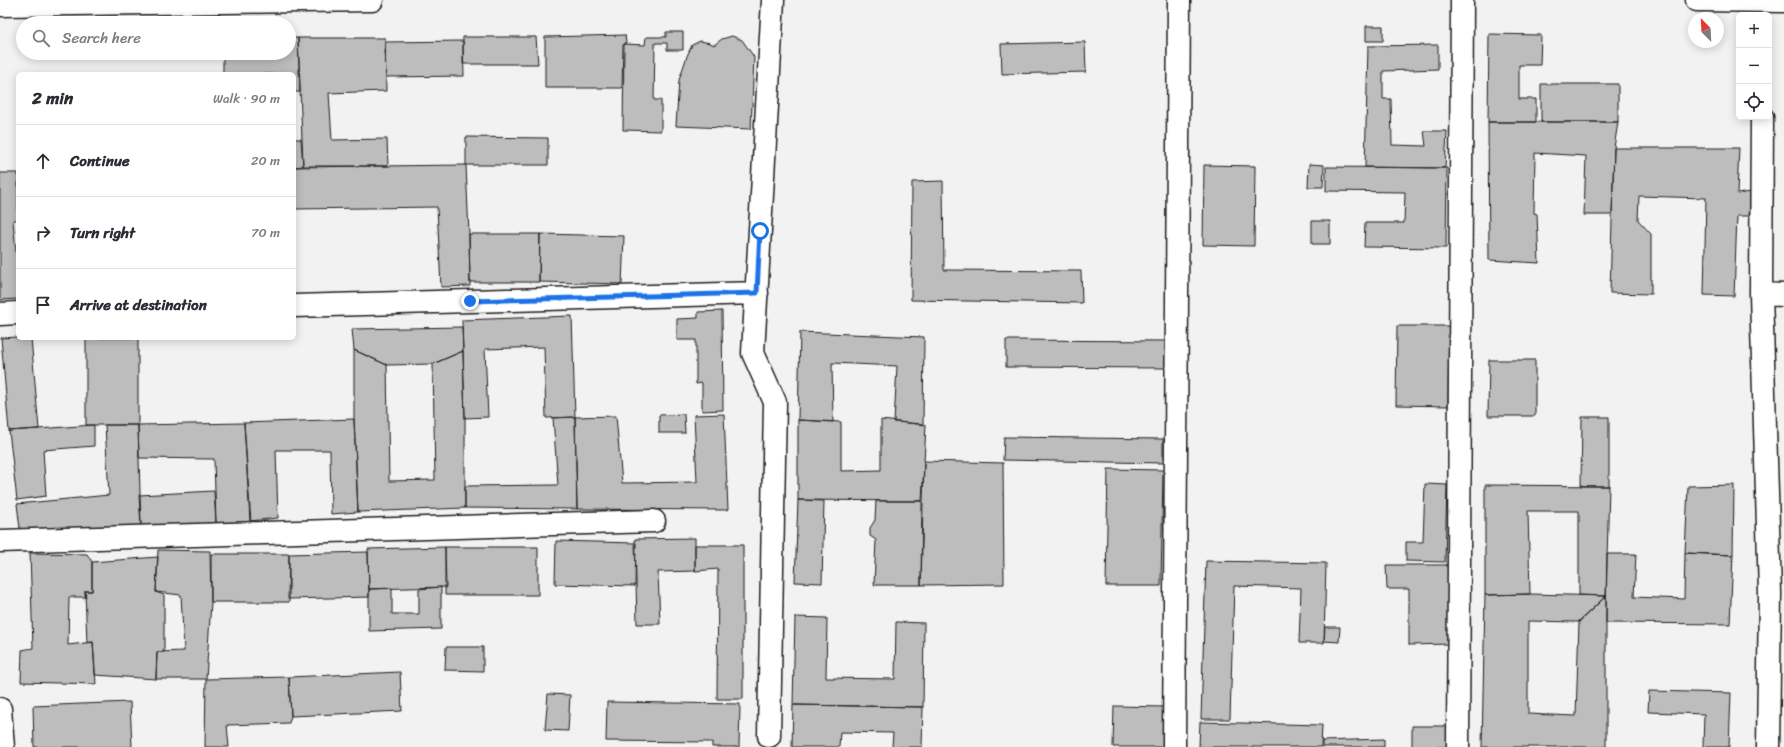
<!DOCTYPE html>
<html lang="en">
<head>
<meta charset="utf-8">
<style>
	body { margin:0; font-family:Sriracha,sans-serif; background:#f7f7f7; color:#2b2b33 }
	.controls { position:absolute; right:12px; top:12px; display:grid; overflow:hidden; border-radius:6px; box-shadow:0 2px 10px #0003 }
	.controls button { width:36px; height:36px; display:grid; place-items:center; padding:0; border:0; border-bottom:1px solid #e1e1e2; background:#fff; color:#2b2b33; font:20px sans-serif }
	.compass { position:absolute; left:1688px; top:12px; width:36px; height:36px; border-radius:50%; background:#fff; box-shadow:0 2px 10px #0003; rotate:336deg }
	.stop { position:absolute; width:12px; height:12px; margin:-9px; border:3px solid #1a73e8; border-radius:50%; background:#fff }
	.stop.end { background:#1a73e8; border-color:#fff; box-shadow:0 1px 4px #0008 }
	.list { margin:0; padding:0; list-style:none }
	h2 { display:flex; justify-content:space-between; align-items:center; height:52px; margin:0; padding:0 16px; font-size:17px }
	h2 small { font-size:13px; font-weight:400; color:#7c7c81 }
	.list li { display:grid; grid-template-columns:26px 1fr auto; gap:12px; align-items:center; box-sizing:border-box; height:72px; padding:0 16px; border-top:1px solid #e1e1e2 }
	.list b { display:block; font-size:15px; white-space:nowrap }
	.list em { font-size:13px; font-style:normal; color:#7c7c81 }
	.icon { flex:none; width:22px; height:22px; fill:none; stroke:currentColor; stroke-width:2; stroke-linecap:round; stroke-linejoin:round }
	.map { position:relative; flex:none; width:1784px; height:747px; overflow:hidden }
	.search { position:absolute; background:#fff; box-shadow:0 2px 10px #0003; left:16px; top:16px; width:280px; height:44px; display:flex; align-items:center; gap:10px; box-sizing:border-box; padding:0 14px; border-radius:22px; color:#7c7c81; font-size:15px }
	.panel { position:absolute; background:#fff; box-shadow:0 2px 10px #0003; left:16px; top:72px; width:280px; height:268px; border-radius:6px }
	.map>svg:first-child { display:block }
	.building { fill:#bdbdbd; stroke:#1c1c1c; fill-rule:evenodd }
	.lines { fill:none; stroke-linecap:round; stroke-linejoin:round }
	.street-casing { stroke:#1c1c1c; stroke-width:25 }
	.secondary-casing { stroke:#1c1c1c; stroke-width:25 }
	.street { stroke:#fff; stroke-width:22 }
	.secondary { stroke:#fff; stroke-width:22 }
	.route { stroke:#1a73e8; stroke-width:5 }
</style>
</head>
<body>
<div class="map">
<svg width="1784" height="747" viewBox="0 0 1784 747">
	<rect width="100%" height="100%" fill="#f2f2f2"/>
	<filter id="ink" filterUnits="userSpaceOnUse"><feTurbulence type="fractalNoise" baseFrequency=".025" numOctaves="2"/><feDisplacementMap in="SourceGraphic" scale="8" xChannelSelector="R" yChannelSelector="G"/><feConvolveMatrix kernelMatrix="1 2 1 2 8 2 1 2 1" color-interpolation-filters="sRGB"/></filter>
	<g filter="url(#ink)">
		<path class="building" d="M1366,26H1383V41H1366Z
			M666,32H683V50H667V43H655L654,100H661V131L623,130L624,44L645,45L646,37H666Z
			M1489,34L1541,35L1540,65H1519V99H1536V122H1488Z
			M625,35L626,43L623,45L622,88H545V37Z
			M732,36L742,40L754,57L751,129L676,126L679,80L687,56L692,45L700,41L710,43L714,45L722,39Z
			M463,37H536L538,64H463Z
			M289,38H298L300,92H294V74H223V53H289Z
			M298,38H385L386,91L329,93L332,140L387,139L388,166H303Z
			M463,41L464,76L386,77L385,42Z
			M1085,42L1086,72L1002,74L1001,44Z
			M1438,45V69L1383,71V99H1391L1392,145L1426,146L1424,131H1447L1445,168L1365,167L1368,46Z
			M1541,84H1618V122H1541Z
			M1488,122H1618L1614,148L1612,215H1584L1586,156L1535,153L1534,213L1537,214L1539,263L1489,260Z
			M466,137L548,138V165H466Z
			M294,139H301L303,166L294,167Z
			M1614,148H1739L1737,194L1751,192L1749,216H1737L1734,296L1704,295L1706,198L1639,196L1638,220L1651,234V294L1610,293Z
			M1309,164L1324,165L1323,187H1308Z
			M466,165L469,234L470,286L441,287L437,207L294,209V167Z
			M1204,165L1255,166L1254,246L1203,245Z
			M1326,167L1447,168L1446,248L1364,247L1365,223H1404L1405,192L1326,191Z
			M0,173H18V220H13L18,273V299L0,300Z
			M943,181L944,270L1081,271L1082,303L911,300L912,182Z
			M1312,221H1330V244H1312Z
			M469,234H540L539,282H470Z
			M540,234L624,236L622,284L539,282Z
			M722,311L723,410L702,411V383L696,384V340H677V319L698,318V312Z
			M572,316L575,417L546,418L544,347L485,349L488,417L465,418L462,320Z
			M1397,326H1449L1448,406L1396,405Z
			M462,327L463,351L433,364L387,365L354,350L352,329Z
			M800,332L924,337L923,424L894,422L897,366L832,363L833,422L798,420Z
			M18,337L31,338L39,429L9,431L1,338Z
			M86,338H138V425H86Z
			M1006,340L1166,341L1165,368L1006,367Z
			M354,350L387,365L389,481L435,480L433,364L463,351L465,418V508L358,512L354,419Z
			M1489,360H1535V416H1488Z
			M684,414L685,433H659V415Z
			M724,414L728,510L577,509L575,417L616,416L622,483L697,482L694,415Z
			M575,417L577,509L465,508V486L558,485L553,418Z
			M1582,417H1609V486H1581Z
			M354,419L358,512L331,514L330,450H276L278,518L250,521L244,423Z
			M798,420L841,422V471L881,470V420L926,425L922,501L798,500Z
			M244,423L251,523H216L214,459L139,458L138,425Z
			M94,425V446L43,450L46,496L17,500L9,431Z
			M105,425H138L141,526L21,537L17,504L109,495Z
			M1004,437L1163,439V463L1003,460Z
			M924,461L1003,463L1004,584L921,585Z
			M1108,469L1163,470L1161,586H1106Z
			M1425,484L1447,485L1445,562L1406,561V542H1423Z
			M1485,485L1609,486L1606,596L1579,595V511H1528L1530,594L1485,595Z
			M1734,485L1733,555L1685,553L1688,486Z
			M214,491L216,523L141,526L139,495Z
			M798,500L824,501L822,583L795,582Z
			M876,501H922L921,585H874L876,540L870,536V528L875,520Z
			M695,538V571L658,572L660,624H637L635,539Z
			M556,541L636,543L635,586L555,584Z
			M695,545H743V699H717L718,569L695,571Z
			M445,547H538V595H445Z
			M445,547L446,587L369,589L368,549Z
			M158,550L210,551L211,602L206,679H156L157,652L184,651L181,595L156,592Z
			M368,552L369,597L288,599L289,554Z
			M30,553L87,554L92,562V591H85L86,597H69L68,645L93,642L96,684L21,682L22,650L33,648Z
			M1685,553L1733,555L1730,624L1606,623L1607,554H1636L1634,597L1684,599Z
			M211,554H289V602H211Z
			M158,557L156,592L164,595V652H157L156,679L95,675L93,642L87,643L85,591H92V562Z
			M1206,561L1326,563L1324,643H1299L1301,588L1234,586L1230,719H1201Z
			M1386,565H1449V644L1409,645V589H1387Z
			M441,587V629L369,631V589L392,588V614H419V589Z
			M1530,594L1606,596V747H1482L1485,595ZM1606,596L1579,622L1576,716L1528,714V621L1578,622Z
			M795,617L827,618L826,678L895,679L896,622L924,623L923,707L793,705Z
			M1325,627H1340L1339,642L1324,641Z
			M446,647H483V671L445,670Z
			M400,672L402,711L291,716L289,677Z
			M289,677L291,716L289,723L227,725L229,747H205L206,679Z
			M1649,691L1731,693L1729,747H1703L1704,714L1648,712Z
			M548,694L570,695L568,731L545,730Z
			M130,702L132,747H34L33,706Z
			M607,702L740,704L739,747H712V742L606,741Z
			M793,705L923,707L922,747H892L893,733L840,732L839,747H792Z
			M1114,706L1165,707L1164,747H1113Z
			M1200,722L1322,725L1321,747H1199Z
			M1412,726H1447V747H1412Z
			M1384,739V747H1322V741Z"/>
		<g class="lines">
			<defs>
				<path id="street" d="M1762,117L1761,294L1770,593L1768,747
					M1761,294L1784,295
					M294,306L757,293
					M0,314L18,313
					M0,541L654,521
					M0,709L3,747
					M769,736L775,402L753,353L773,0
					M1174,747L1179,0
					M1458,747L1462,0"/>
				<path id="secondary" d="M1697,0L1784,1
					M0,5L372,0"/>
			</defs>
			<use href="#street" class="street-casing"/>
			<use href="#secondary" class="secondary-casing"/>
			<use href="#street" class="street"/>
			<use href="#secondary" class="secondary"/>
		</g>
	</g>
	<g class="lines" filter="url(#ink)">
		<path class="route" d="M470,301L757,293L760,231"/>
	</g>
</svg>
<div class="controls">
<button>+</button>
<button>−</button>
<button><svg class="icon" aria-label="locate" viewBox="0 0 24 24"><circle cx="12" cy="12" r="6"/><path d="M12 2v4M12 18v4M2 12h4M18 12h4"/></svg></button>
</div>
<svg class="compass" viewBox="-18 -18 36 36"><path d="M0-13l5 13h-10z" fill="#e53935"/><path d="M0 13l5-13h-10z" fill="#7c7c81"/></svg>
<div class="stop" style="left:760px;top:231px"></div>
<div class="stop end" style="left:470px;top:301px"></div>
<div class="search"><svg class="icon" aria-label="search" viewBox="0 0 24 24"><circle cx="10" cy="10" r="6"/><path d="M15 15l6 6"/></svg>Search here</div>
<section class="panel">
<h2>2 min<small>Walk · 90 m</small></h2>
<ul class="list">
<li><svg class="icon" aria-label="ahead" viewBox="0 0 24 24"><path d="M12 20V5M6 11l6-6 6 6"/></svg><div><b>Continue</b></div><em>20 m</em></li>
<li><svg class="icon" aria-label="right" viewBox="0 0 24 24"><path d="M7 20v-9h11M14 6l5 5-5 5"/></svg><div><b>Turn right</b></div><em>70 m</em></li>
<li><svg class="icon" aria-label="arrive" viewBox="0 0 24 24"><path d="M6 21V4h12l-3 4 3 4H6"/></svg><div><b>Arrive at destination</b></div></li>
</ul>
</section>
</div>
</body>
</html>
